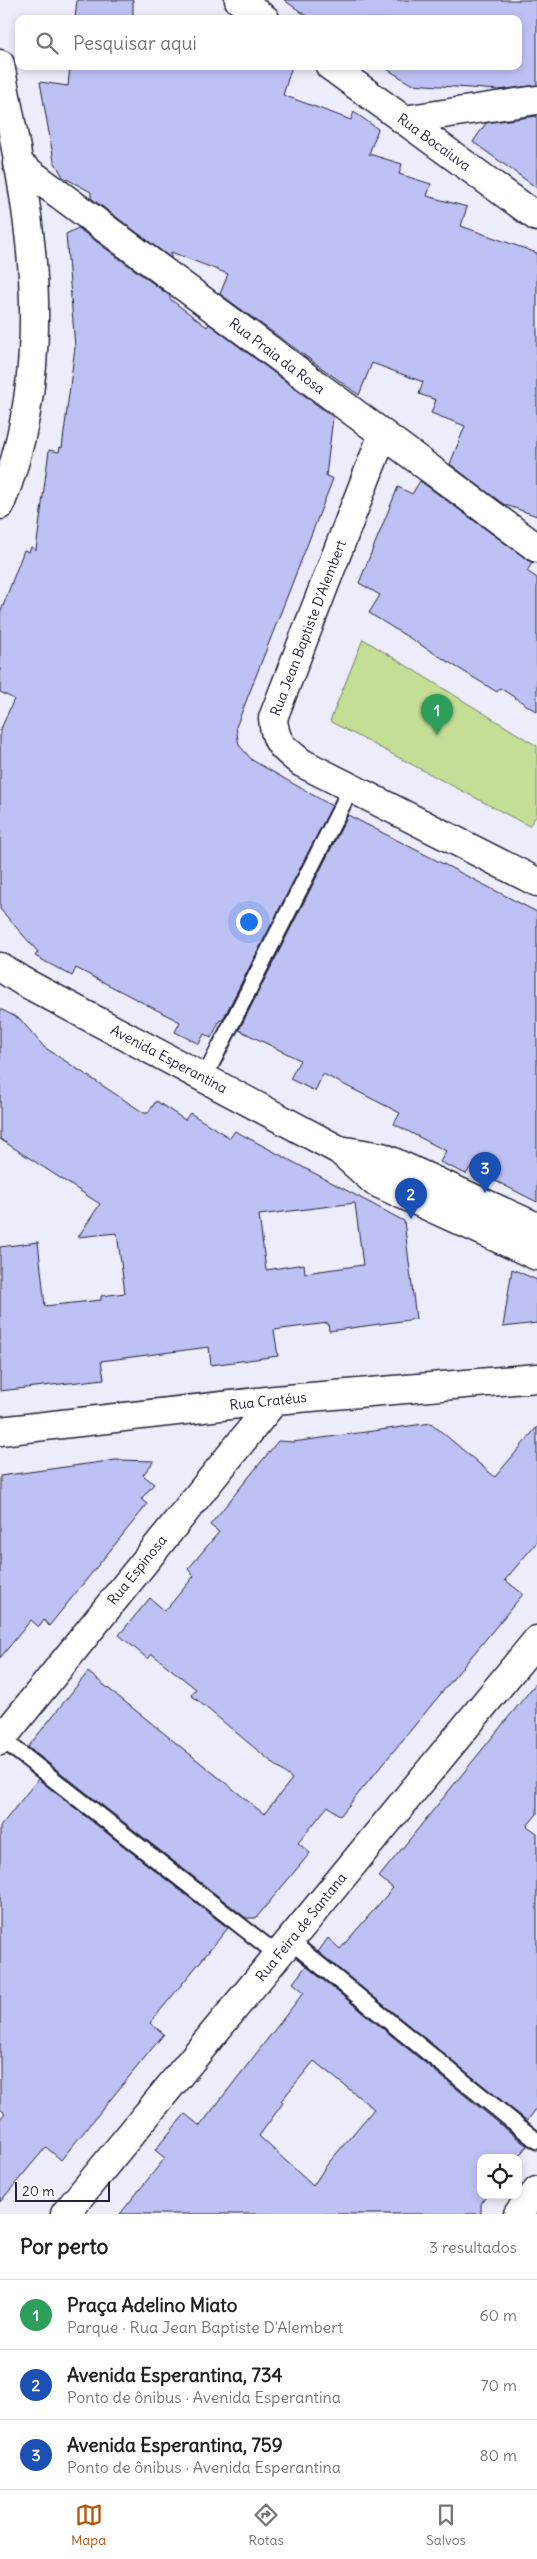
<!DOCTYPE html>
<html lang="pt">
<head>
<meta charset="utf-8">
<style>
	body { margin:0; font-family:Delius,sans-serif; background:#f2f2f2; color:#202124 }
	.controls { position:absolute; right:15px; bottom:15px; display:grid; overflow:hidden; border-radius:10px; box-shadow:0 2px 8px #0003 }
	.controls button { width:45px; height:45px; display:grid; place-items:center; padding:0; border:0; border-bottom:1px solid #e0e0e0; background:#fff; color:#202124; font:25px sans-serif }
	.scale { position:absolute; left:15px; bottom:12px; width:95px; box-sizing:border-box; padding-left:5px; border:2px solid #22223b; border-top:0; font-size:14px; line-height:18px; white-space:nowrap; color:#22223b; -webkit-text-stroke:4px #fff; paint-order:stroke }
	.you { position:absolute; left:248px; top:921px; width:18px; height:18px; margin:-12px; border:4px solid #fff; border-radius:50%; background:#1a73e8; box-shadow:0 0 0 8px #1a73e833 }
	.badge { display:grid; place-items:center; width:32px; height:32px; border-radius:50%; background:#b45309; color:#fff; font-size:16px; font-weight:700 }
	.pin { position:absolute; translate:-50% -41px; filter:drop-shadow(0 1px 2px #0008) }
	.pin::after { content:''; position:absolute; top:26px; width:18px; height:15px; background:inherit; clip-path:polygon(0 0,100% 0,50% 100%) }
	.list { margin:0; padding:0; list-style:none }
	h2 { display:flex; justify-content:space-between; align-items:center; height:65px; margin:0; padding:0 20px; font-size:21px }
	h2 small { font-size:16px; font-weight:400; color:#757577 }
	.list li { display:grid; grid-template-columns:32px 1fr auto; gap:15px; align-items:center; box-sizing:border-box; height:70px; padding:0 20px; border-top:1px solid #e0e0e0 }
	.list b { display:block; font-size:19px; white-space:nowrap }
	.list p { margin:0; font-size:16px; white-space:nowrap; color:#757577 }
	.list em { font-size:16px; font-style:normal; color:#757577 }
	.icon { flex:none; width:28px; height:28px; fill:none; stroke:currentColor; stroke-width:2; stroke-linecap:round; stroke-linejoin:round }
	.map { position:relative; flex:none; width:537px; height:2214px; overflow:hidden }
	.search { position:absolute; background:#fff; box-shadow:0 2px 8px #0003; left:15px; right:15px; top:15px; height:55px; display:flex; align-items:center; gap:12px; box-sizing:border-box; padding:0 18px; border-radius:10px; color:#757577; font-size:19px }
	.sheet { height:275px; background:#fff }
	nav { display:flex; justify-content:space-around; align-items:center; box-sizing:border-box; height:70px; border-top:1px solid #e0e0e0; background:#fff; font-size:14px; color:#757577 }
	nav a { display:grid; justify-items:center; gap:2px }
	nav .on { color:#b45309 }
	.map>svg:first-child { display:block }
	.green { fill:#c5de95; stroke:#748068 }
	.building { fill:#bec1f3; stroke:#22223b; fill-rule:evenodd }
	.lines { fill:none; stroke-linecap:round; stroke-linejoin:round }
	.service-casing { stroke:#22223b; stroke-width:19 }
	.minor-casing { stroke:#22223b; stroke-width:31 }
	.service { stroke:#fff; stroke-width:15 }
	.minor { stroke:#fff; stroke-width:28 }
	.labels { text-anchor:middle; stroke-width:4; stroke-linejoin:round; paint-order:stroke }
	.street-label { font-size:14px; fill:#22223b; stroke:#fff }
</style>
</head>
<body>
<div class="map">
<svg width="537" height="2214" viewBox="0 0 537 2214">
	<rect width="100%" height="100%" fill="#ececfb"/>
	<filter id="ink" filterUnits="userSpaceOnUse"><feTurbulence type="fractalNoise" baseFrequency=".02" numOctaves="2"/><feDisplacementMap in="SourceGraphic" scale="10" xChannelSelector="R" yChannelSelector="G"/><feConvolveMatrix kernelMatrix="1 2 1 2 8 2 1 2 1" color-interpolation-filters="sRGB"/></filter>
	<g filter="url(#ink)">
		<path class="green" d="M363,639L537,746V815L529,826L333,723L330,721Z"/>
		<path class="building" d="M77,0H133V19H75Z
			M284,0H537V85L499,90L411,84L382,66H518V19H311Z
			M70,66H230L239,69L240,66H292L283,95L351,120L354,112L378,129L369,154L402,164L399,174L431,184L427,196L467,207L461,226L537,253V516L503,504L450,464L465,426L431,413L436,400L419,394L423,382L372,363L359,395L220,294L228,274L171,252V258L91,198V192L63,177L54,161L40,82L68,86Z
			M537,116V188L473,142L486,123Z
			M78,228L170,296V299L207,327L209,324L333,417L326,476L333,479L236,727L239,745L252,760L332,806L222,1021L220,1020L211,1038L204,1034L199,1044L175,1032L180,1022L76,968L72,976L35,956L38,952L0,909V731L14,699L0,692V614L24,550L29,552L31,547L36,550L49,450L59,452L60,447L62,448L75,347L66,234Z
			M420,481L532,563L527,571L537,578V712L500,688L497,692L369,613L380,595L359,583L398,487L412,494Z
			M348,815L537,912V1202L470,1168L466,1174L440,1162L446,1151L394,1124L400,1113L323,1074L315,1091L290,1079L300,1060L239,1030Z
			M0,1009L20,1019L44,1047L144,1113H148L156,1101L185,1120L190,1113L230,1138L235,1131L404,1221L416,1319L329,1331L328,1323L274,1330L278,1356L211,1365L209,1347L101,1361L104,1379L0,1391V1247L38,1242L45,1306L101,1300V1296L125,1293L117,1233L78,1237L100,1204L0,1139ZM355,1203L363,1265L305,1273L304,1264L266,1270L259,1215Z
			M512,1269L537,1280V1323L503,1327Z
			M431,1423L495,1477L537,1427V1542L505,1580L523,1594L340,1816L328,1806L298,1843L310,1853L256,1918H246L28,1747L88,1672L264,1814L292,1779L191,1695L196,1689L152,1654L148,1659L119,1635L150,1598L165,1611L194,1576L188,1569L219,1532L210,1525L278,1441L293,1442Z
			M116,1460L154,1461L143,1475L154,1484L141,1499L147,1504L146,1506L49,1626L44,1620L39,1627L31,1620L0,1658V1476Z
			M537,1682V1814L527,1826L537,1833V2108L527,2121L318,1952L328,1938L340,1949L393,1888L379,1877Z
			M38,1779L228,1928L150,2023L164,2034L61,2160L46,2147L0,2202V2119L5,2113L0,2109V1827Z
			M306,1966L527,2146L517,2158H481V2195H487L481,2204V2214H120L165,2158L155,2150L185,2114L200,2126L304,1992L293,1983ZM314,2061L374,2109L326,2166L313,2186L259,2136L283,2103L281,2101Z"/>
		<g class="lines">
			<defs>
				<path id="service" d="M204,1078L351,788
					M2,1739L278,1955
					M290,1941L537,2141"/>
				<path id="minor" d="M239,0L265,19
					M0,64C10,120 23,176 29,233C40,324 34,419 0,505
					M330,66L537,217
					M403,120L537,100
					M17,163L537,548
					M383,434L273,718C275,744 283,748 302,763L537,882
					M0,967L22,981L339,1150L375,1182L537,1256
					M339,1150L382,1157L537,1227
					M0,1431L275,1400L537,1378
					M0,1741L275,1400
					M65,2214L537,1640
					M518,2214L537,2191"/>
			</defs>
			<use href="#service" class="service-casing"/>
			<use href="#minor" class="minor-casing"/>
			<use href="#service" class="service"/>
			<use href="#minor" class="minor"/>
		</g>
	</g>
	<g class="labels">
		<g class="street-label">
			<text transform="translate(434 142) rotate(36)" y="5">Rua Bocaiuva</text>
			<text transform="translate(277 356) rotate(37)" y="5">Rua Praia da Rosa</text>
			<text transform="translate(308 628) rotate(-69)" y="5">Rua Jean Baptiste D'Alembert</text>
			<text transform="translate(169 1059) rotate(28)" y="5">Avenida Esperantina</text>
			<text transform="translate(268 1401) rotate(-6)" y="5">Rua Cratéus</text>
			<text transform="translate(137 1570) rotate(-51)" y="5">Rua Espinosa</text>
			<text transform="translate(301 1927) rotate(-51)" y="5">Rua Feira de Santana</text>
		</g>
	</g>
</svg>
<div class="controls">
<button><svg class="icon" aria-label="locate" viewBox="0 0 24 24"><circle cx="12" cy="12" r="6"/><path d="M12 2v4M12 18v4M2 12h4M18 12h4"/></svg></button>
</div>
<div class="scale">20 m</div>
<div class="you"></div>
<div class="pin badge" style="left:437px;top:735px;background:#2e9e5b">1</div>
<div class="pin badge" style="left:411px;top:1219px;background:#1a4fb4">2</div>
<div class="pin badge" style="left:485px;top:1193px;background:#1a4fb4">3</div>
<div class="search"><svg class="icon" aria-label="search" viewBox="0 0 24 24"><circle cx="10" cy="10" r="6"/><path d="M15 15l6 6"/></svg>Pesquisar aqui</div>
</div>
<section class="sheet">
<h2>Por perto<small>3 resultados</small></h2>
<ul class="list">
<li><span class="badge" style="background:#2e9e5b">1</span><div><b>Praça Adelino Miato</b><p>Parque · Rua Jean Baptiste D'Alembert</p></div><em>60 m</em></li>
<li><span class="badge" style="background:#1a4fb4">2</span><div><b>Avenida Esperantina, 734</b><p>Ponto de ônibus · Avenida Esperantina</p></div><em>70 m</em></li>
<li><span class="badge" style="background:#1a4fb4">3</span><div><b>Avenida Esperantina, 759</b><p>Ponto de ônibus · Avenida Esperantina</p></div><em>80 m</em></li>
</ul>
</section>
<nav>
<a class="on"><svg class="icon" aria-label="map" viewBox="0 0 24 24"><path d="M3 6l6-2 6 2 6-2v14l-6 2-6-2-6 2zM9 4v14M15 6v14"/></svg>Mapa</a>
<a><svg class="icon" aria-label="directions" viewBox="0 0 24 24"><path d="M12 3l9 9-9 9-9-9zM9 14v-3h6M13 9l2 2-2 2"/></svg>Rotas</a>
<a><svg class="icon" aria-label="saved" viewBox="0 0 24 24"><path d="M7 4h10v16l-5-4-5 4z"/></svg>Salvos</a>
</nav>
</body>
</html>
